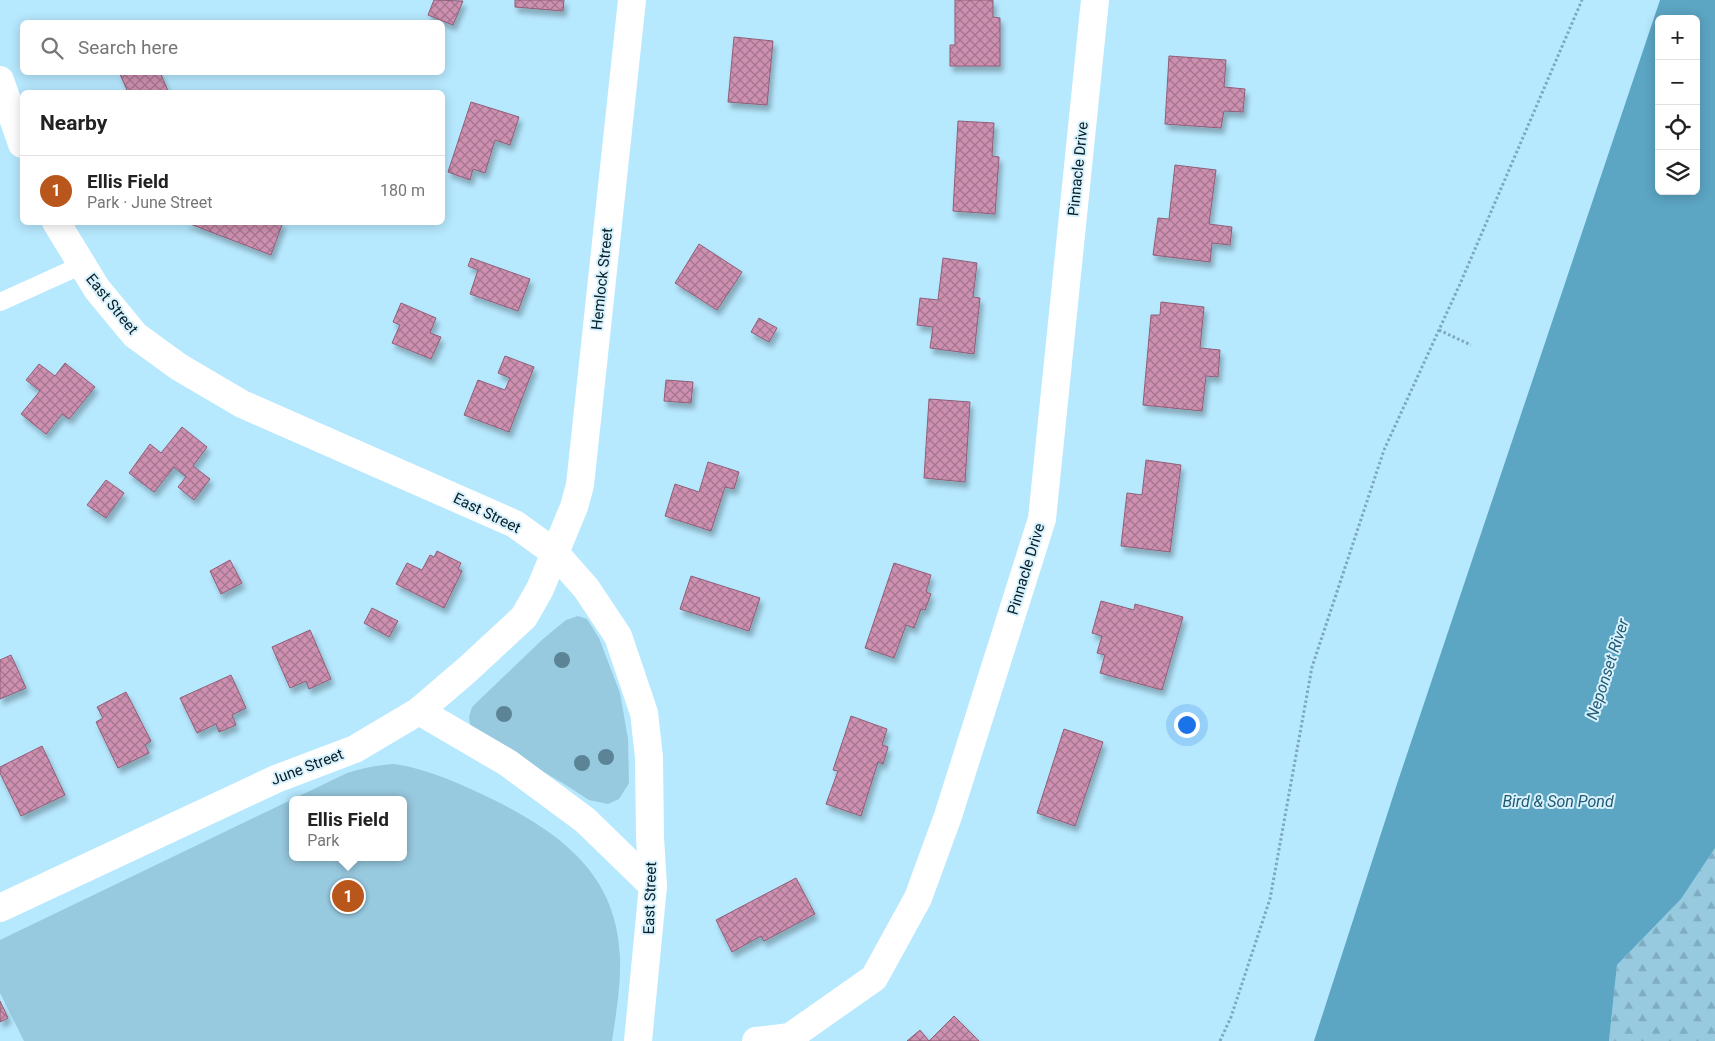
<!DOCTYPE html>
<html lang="en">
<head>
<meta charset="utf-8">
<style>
	body { margin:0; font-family:Roboto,sans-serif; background:#f6f6f6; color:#222 }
	.controls { position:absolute; right:15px; top:15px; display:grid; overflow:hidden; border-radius:8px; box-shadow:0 2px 12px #0003 }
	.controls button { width:45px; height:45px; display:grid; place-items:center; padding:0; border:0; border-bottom:1px solid #e0e0e0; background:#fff; color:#222; font:25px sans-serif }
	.you { position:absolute; left:1186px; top:724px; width:18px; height:18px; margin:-12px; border:4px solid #fff; border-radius:50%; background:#1a73e8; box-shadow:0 0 0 8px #1a73e833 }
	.badge { display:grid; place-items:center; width:32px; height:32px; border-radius:50%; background:#b9561b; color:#fff; font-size:16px; font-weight:700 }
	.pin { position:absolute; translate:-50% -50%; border:2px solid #fff; box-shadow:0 1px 5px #0006 }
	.popup { position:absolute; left:289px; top:796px; width:118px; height:65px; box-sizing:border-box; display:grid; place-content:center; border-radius:8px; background:#fff; filter:drop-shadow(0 1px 4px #0005); font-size:16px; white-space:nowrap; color:#767676 }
	.popup b { font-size:19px; color:#222 }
	.popup::after { content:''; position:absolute; left:50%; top:100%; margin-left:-10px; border:10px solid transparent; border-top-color:#fff }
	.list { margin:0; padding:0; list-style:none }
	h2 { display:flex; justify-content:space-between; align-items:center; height:65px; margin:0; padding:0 20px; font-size:21px }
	h2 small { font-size:16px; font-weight:400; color:#767676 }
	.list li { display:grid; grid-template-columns:32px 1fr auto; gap:15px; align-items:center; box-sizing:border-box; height:70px; padding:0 20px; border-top:1px solid #e0e0e0 }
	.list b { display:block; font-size:19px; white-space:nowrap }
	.list p { margin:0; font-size:16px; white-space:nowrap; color:#767676 }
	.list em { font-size:16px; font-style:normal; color:#767676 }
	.icon { flex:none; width:28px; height:28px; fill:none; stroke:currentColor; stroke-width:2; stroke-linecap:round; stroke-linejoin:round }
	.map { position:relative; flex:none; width:1715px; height:1041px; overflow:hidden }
	.search { position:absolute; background:#fff; box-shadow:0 2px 12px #0003; left:20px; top:20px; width:425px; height:55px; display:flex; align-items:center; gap:12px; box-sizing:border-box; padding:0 18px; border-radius:8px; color:#767676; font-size:19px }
	.panel { position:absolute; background:#fff; box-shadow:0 2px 12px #0003; left:20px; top:90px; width:425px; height:135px; border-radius:8px }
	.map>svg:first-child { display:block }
	.green { fill:#97c9df; fill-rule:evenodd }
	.forest { fill:url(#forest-firs) }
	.water { fill:#5ca5c3; fill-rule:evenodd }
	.building { fill:url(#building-cross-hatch); stroke:#905e78; filter:url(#shadow) }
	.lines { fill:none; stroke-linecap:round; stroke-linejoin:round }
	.path { stroke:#7da8ba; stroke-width:3; stroke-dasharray:2.5 2.5; stroke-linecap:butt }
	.service { stroke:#fff; stroke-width:18 }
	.minor { stroke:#fff; stroke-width:28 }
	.tertiary { stroke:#fff; stroke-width:28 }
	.tree { fill:#5b8496 }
	.labels { text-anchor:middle; stroke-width:4; stroke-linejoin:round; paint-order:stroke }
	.street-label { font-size:15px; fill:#041e28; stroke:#d8f1fc }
	.water-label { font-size:16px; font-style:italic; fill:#215b72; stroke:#d8f1fc }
</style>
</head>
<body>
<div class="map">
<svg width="1715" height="1041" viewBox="0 0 1715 1041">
	<defs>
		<pattern id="forest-firs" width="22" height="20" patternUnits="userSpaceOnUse" patternTransform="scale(1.25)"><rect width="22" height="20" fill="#97c9df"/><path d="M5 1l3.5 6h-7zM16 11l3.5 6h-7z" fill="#80acbf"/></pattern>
		<pattern id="building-cross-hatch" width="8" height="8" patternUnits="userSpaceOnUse" patternTransform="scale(1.25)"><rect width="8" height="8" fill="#ce90b0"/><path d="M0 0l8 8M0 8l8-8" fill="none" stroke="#a5758f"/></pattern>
		<filter id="shadow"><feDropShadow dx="3" dy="5.5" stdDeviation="2.5" flood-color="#0004"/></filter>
	</defs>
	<rect width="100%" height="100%" fill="#b6e8fe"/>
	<path class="green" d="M578,616L587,619L599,638L620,693L628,739L629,783L619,799L608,804L589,800L561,782L471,730L469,717L472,707L543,639L566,620Z
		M394,764C430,769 462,785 494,800C562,834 617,875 620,957C621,985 616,1014 612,1041H24L0,993V940L347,773C363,768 377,765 394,764ZM293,800H403V857H293Z"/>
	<path class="forest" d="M1715,848V1041H1609L1617,965L1681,899Z"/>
	<path class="water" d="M1660,0H1715V848L1681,899L1617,965L1609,1041H1314L1397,784ZM1659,19H1696V191H1659Z"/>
	<path class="building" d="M434,0L463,1L453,25L428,15Z
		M515,0H564L563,11L515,7Z
		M955,0H993V17L1000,18V66H950V45H955Z
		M734,37L773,41L767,105L728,102Z
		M1169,56L1226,60L1224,87L1245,89L1243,112L1224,111L1221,128L1165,124Z
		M119,72H160L168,91L165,92H128Z
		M471,102L519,117L510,145L495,140L485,173L473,169L470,180L448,172Z
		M958,121L994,123L992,156L999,157L995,214L953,211Z
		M1175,165L1216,170L1209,224L1232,227L1230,245L1212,243L1210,262L1153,255L1158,218L1169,219Z
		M185,222H283L271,255Z
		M699,244L742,272L717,310L675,283Z
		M471,258L530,279L518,311L470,294L478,270L468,266Z
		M943,258L977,263L973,297L980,298L974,354L930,348L933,327L917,325L920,298L938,300Z
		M1161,302L1204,307L1200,348L1220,350L1218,377L1206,376L1202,411L1143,405L1151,315H1160Z
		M401,303L436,318L430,333L441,337L431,359L392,343L400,325L393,322Z
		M759,318L777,328L769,342L751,332Z
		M505,356L534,367L509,432L464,415L478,380L505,390L510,378L498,373Z
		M65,363L95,387L69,419L62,414L46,434L21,414L40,391L26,380L39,364L55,376Z
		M666,380L693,382L691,403L664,401Z
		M929,399L970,402L965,482L924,478Z
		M182,427L207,447L193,466L210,479L194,500L178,487L186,477L174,467L154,492L129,473L150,444L161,453Z
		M1146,460L1181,465L1170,552L1121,546L1127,493L1142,495Z
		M708,462L739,472L734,489L725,487L711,531L665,516L675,484L699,492Z
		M106,480L124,493L106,518L87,505Z
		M437,551L461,563L458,569L462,571L444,608L396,584L407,563L422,570L430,555L434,557Z
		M230,560L242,583L221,594L210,571Z
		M894,563L931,575L926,592L931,594L925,610L921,609L914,628L906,625L894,658L865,648Z
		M691,576L760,598L749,631L680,609Z
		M1101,601L1134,610L1135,604L1183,617L1162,690L1100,673L1105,655L1097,653L1102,636L1092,633Z
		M372,608L398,621L389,637L364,623Z
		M310,630L331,679L309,689L306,681L290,688L272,647Z
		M11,655L26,688L0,699V660Z
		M231,675L246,708L232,715L236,725L219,732L216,724L197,733L180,698Z
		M126,692L151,741L145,745L149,753L118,768L96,722L103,718L97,707Z
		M851,716L887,729L882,745L888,747L883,764L878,762L861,816L826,804L838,771L833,770Z
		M1064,729L1103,742L1075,826L1037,813Z
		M42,746L65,795L21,816L0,773V767Z
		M796,878L815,914L764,941L761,936L732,952L716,920Z
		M0,1001L8,1018L0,1022Z
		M954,1016L979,1041H907L920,1030L929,1041Z"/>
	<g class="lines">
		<path class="path" d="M1439,330L1471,345
			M1220,1041L1231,1017L1270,899L1312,667L1384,450L1460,284L1582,0"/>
		<path class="service" d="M0,302L82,265"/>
		<path class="minor" d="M419,711L508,763L585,820L653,886
			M0,908L276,779L355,749L419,711L468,669L524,617L540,589L574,507L580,485L632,0
			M756,1041L790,1037L874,978L918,898L948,816L1042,519L1095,0"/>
		<path class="tertiary" d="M0,80L22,144
			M56,222L97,289L135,335L179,367L242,404L515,524L555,553L586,588L618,636L644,713L649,757L650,837L653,886L638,1041"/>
	</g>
	<g class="tree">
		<circle cx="562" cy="660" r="8"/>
		<circle cx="504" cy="714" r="8"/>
		<circle cx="606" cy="757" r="8"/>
		<circle cx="582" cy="763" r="8"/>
	</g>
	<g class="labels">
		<g class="street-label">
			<text transform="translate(1078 169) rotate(-84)" y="5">Pinnacle Drive</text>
			<text transform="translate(602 279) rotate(-84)" y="5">Hemlock Street</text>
			<text transform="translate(112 304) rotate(51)" y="5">East Street</text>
			<text transform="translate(487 513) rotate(26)" y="5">East Street</text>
			<text transform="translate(1026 569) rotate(-73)" y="5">Pinnacle Drive</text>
			<text transform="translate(307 767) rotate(-21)" y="5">June Street</text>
			<text transform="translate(650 898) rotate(-88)" y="5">East Street</text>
		</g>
		<g class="water-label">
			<text transform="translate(1607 669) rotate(-72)" y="6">Neponset River</text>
			<text x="1558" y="807">Bird &amp; Son Pond</text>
		</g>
	</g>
</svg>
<div class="controls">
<button>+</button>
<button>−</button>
<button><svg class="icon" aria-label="locate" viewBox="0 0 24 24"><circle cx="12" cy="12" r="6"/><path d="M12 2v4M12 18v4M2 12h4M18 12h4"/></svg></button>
<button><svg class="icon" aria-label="layers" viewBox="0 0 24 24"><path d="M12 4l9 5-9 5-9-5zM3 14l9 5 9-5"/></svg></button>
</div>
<div class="you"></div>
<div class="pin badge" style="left:348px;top:896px">1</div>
<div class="popup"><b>Ellis Field</b>Park</div>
<div class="search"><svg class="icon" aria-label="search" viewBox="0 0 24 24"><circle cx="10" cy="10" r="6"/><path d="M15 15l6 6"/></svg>Search here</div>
<section class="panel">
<h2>Nearby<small></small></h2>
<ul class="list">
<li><span class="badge">1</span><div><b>Ellis Field</b><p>Park · June Street</p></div><em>180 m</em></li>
</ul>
</section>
</div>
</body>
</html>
